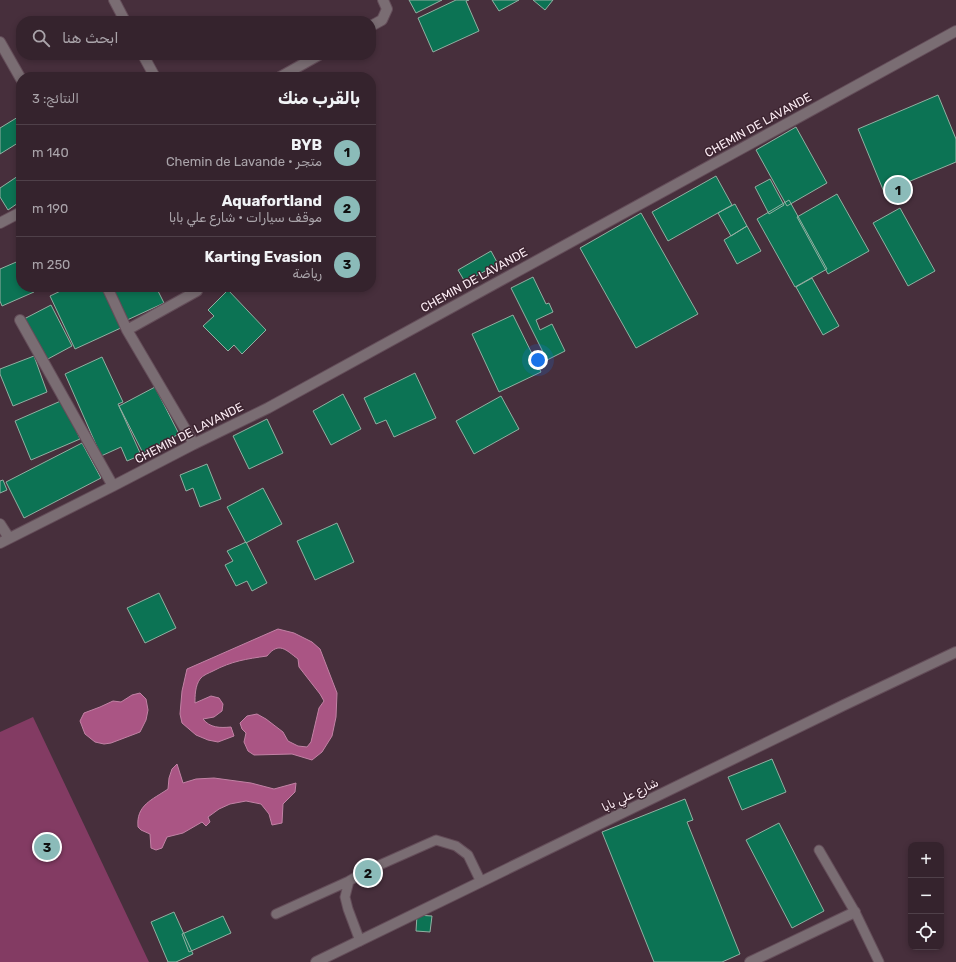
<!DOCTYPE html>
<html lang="ar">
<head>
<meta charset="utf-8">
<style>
	body { margin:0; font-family:Rubik,"Noto Sans Arabic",sans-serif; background:#3d2b35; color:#f1f3f6; direction:rtl }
	.controls { position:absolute; right:12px; bottom:12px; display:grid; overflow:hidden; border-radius:8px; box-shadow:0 2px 6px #0003 }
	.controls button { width:36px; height:36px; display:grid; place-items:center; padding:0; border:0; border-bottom:1px solid #4f4049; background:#35232d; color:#f1f3f6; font:20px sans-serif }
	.you { position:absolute; left:538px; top:360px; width:14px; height:14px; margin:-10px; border:3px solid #fff; border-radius:50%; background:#1a73e8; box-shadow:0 0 0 6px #1a73e833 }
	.badge { display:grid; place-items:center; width:26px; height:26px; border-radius:50%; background:#8bbbb9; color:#111; font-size:13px; font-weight:700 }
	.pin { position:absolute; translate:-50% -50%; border:2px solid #fff; box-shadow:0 1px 4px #0006 }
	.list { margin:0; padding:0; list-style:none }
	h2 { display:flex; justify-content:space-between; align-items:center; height:52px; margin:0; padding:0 16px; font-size:17px }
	h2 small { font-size:13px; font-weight:400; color:#aaa4aa }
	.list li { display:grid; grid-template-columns:26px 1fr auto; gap:12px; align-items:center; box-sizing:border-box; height:56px; padding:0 16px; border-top:1px solid #4f4049 }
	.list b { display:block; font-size:15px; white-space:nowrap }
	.list p { margin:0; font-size:13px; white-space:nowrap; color:#aaa4aa }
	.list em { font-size:13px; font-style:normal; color:#aaa4aa }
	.icon { flex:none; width:22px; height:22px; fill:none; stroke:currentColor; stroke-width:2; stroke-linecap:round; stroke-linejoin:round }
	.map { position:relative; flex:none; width:956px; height:962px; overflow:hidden; direction:ltr }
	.search { position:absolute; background:#35232d; box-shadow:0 2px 6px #0003; left:16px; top:16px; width:360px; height:44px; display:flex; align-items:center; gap:10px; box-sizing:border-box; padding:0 14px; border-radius:16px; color:#aaa4aa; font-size:15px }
	.panel { position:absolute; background:#35232d; box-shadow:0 2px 6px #0003; left:16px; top:72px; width:360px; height:220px; border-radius:16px; direction:rtl }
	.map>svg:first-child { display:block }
	.green { fill:#833b63 }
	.water { fill:#aa5584; stroke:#c282a5 }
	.building { fill:#0c7354; stroke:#91b0a2 }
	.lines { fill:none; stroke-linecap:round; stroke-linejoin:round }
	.lane-casing { stroke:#644d59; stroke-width:11 }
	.street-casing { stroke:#644d59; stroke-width:12 }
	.lane { stroke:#7a6d73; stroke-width:9 }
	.street { stroke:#7a6d73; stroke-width:10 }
	.labels { text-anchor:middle; stroke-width:3; stroke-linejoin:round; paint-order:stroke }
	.street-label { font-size:12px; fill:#faeaf2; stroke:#3d2531 }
</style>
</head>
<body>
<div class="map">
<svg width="956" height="962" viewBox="0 0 956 962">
	<rect width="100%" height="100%" fill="#472f3c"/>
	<path class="green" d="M33,717L149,962H0V732Z"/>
	<path class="water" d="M278,629L294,633L312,642L320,649L337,693L336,717L332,736L322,752L312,760L292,754L254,755L248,751L244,742L246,733L242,729L240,723L247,716L257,714L266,719L283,732L288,741L298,746L307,747L311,742L319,708L324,701L320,694L299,667L298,659C286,650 279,641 267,656C246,659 232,661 213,671C209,673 203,675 200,679C195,686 195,696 195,703L211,696L219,698L223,704L222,711L214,717L203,719C210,728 220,728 231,727L234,736L218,742L208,740L196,735L182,723L180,714L182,691L187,669Z
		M140,693L146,699L148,710L146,720L140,732L111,743L104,744L95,742L85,734L80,721L84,713L100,707L113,701L121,702L132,695Z
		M177,764L183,783L196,779L214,778L251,783L274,789L296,783L295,792L283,804L282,823L272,825L269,814L261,804L246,801L230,804L219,809L208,817L210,822L206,826L202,822L183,833L167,837L162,848L156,850L151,848L150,834L141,830L138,827C136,805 152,800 168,789L169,778L172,769Z"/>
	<path class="building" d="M409,0H442L416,13Z
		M456,0H469L466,1L479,31L433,52L418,18Z
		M492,0H519L499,11Z
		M533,0H553L545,10Z
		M938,95L956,139V162L884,192L858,129Z
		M18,117L21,121V141L0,154V128Z
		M796,127L827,183L787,206L756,150Z
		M21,174V201L8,210L0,197V188Z
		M716,176L732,205L668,241L652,212Z
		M770,179L784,205L769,214L755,187Z
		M837,194L869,251L828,274L797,217Z
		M789,200L827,269L795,287L757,219Z
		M735,204L747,226L731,236L718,213Z
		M900,208L935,271L908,286L873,223Z
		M641,213L698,314L636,348L580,248Z
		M747,226L761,251L737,264L724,240Z
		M491,251L498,264L465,282L458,270Z
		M21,260V287H32L34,292L2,306L0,301V269Z
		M533,277L546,304L549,303L553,312L536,320L540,330L552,324L565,351L547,360L511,288Z
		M812,278L839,326L823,335L796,287Z
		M69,287H104L123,327L75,349L50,296Z
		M110,287H156L164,303L125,321Z
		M228,290L266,330L242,354L234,345L228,351L203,326L214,316L208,310Z
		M51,305L72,346L46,360L24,319Z
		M513,315L541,372L499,392L472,334Z
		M34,356L47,392L13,406L0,374V369Z
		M102,357L123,402L118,404L141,455L127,461L121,447L101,456L65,374Z
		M415,373L436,418L394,437L386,420L376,424L364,398Z
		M155,387L179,434L143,453L119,406Z
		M343,394L361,429L331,445L313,411Z
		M501,396L519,429L474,454L456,421Z
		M63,400L80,439L31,460L15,421Z
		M267,419L283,453L249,469L233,436Z
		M82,443L101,478L24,518L6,482Z
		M207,464L221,499L200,507L193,488L186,491L180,475Z
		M3,480L7,490L0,493V481Z
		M263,488L282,524L246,543L227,507Z
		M337,523L354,562L315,580L297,541Z
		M246,542L267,583L252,591L247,581L236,586L225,565L233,561L227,551Z
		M159,593L176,628L145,643L127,608Z
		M772,759L786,792L742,810L728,777Z
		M685,799L693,820L687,822L740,954L722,962H654L602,832Z
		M779,823L824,911L792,928L746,840Z
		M174,912L193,954L176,962H168L151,922Z
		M417,915L432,916L430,932L416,931Z
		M223,916L231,933L189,952L182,934Z"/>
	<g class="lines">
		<defs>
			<path id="lane" d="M819,850L855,912L879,962
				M276,914L349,881
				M360,941L348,909L345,897L349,881L366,871L436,840L456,846L468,855L481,882"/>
			<path id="street" d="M114,0L125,21
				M371,26L382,20L387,9L383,0
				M0,42L21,79
				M143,55L155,77
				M280,77L319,55
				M0,223L21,212
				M107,287L127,330L194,444
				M20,320L113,486
				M127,330L197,291
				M0,524L9,538
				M0,543L113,486L194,444L268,408L956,31
				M316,962L844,705L956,652
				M750,962L855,912"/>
		</defs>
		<use href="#lane" class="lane-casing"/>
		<use href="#street" class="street-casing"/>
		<use href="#lane" class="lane"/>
		<use href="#street" class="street"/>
	</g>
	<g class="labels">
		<g class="street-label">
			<text transform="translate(758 125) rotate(-29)" y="4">CHEMIN DE LAVANDE</text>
			<text transform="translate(474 280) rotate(-29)" y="4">CHEMIN DE LAVANDE</text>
			<text transform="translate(189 433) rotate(-27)" y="4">CHEMIN DE LAVANDE</text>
			<text transform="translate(630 795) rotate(-26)" y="4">شارع علي بابا</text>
		</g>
	</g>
</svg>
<div class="controls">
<button>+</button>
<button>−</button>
<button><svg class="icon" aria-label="locate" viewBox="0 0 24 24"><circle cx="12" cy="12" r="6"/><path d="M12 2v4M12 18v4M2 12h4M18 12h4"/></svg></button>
</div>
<div class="you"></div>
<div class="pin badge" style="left:898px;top:190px">1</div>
<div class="pin badge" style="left:368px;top:873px">2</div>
<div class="pin badge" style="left:47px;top:847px">3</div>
<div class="search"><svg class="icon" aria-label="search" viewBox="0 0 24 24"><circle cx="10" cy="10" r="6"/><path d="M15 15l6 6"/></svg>ابحث هنا</div>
<section class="panel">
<h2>بالقرب منك<small>النتائج: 3</small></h2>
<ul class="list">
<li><span class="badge">1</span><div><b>BYB</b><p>متجر · Chemin de Lavande</p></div><em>140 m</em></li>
<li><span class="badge">2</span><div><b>Aquafortland</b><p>موقف سيارات · شارع علي بابا</p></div><em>190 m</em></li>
<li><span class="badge">3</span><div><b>Karting Evasion</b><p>رياضة</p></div><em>250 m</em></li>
</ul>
</section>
</div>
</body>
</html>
